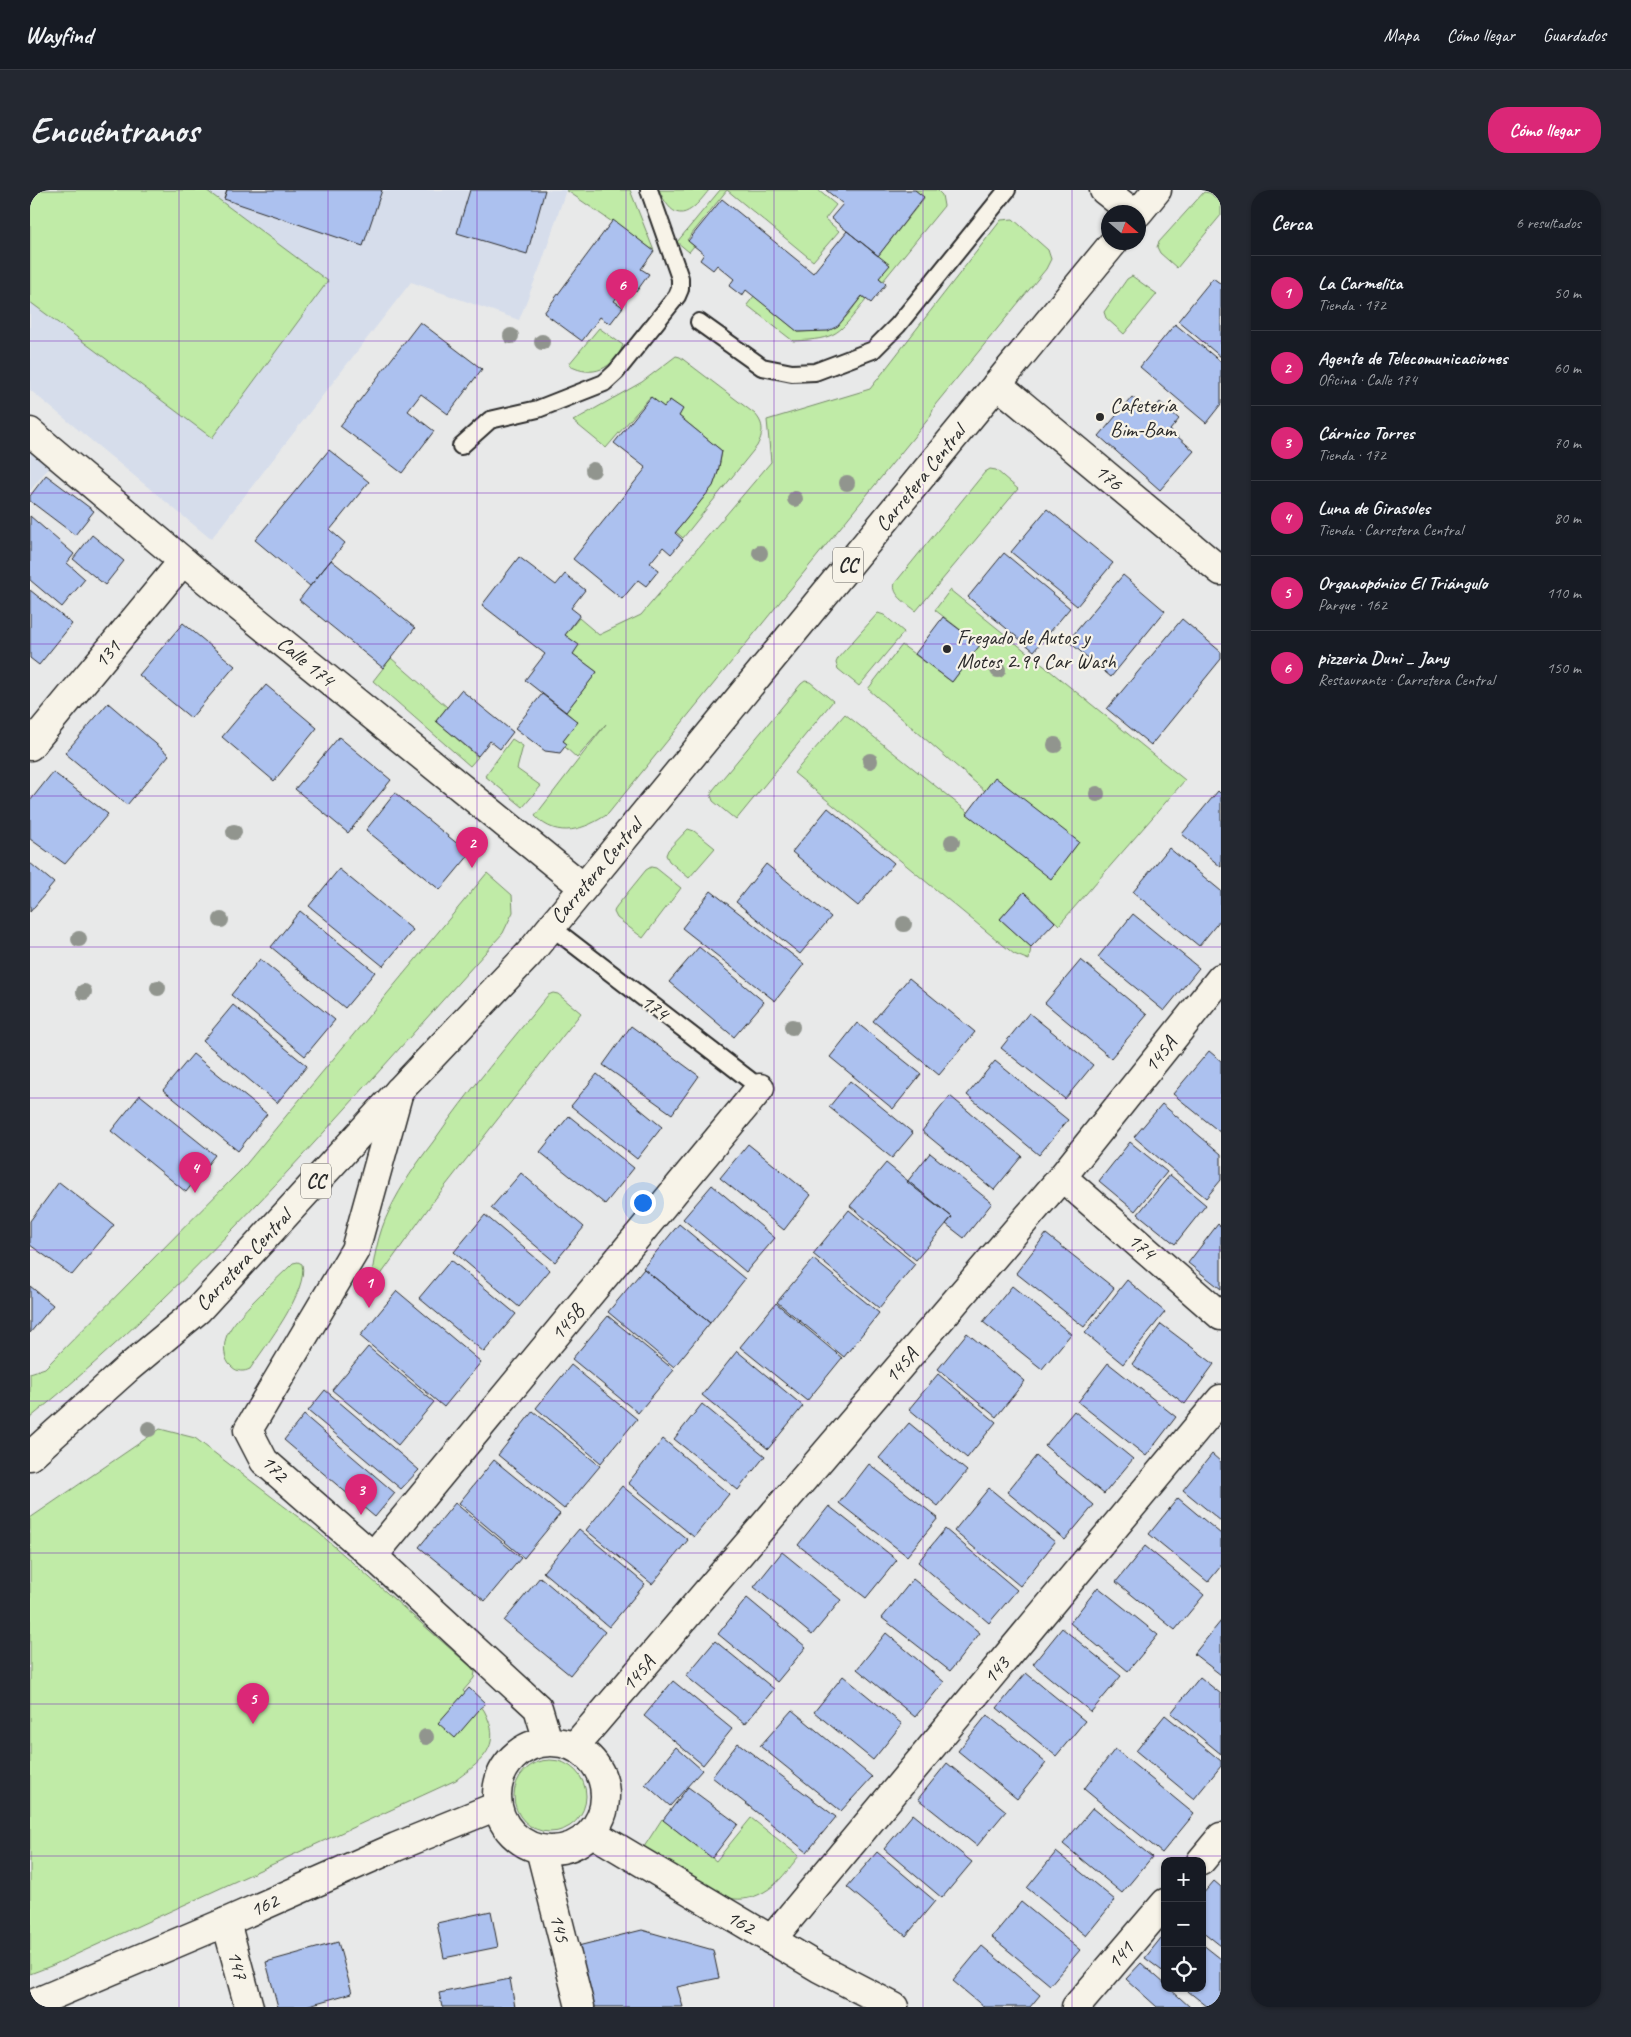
<!DOCTYPE html>
<html lang="es">
<head>
<meta charset="utf-8">
<style>
	body { margin:0; font-family:Caveat,sans-serif; background:#242831; color:#f1f3f6 }
	.controls { position:absolute; right:15px; bottom:15px; display:grid; overflow:hidden; border-radius:10px; box-shadow:0 1px 4px #0004 }
	.controls button { width:45px; height:45px; display:grid; place-items:center; padding:0; border:0; border-bottom:1px solid #363941; background:#171b24; color:#f1f3f6; font:25px sans-serif }
	.compass { position:absolute; left:1071px; top:15px; width:45px; height:45px; border-radius:50%; background:#171b24; box-shadow:0 1px 4px #0004; rotate:110deg }
	.you { position:absolute; left:612px; top:1012px; width:18px; height:18px; margin:-12px; border:4px solid #fff; border-radius:50%; background:#1a73e8; box-shadow:0 0 0 8px #1a73e833 }
	.badge { display:grid; place-items:center; width:32px; height:32px; border-radius:50%; background:#db2777; color:#fff; font-size:16px; font-weight:700 }
	.pin { position:absolute; translate:-50% -41px; filter:drop-shadow(0 1px 2px #0008) }
	.pin::after { content:''; position:absolute; top:26px; width:18px; height:15px; background:inherit; clip-path:polygon(0 0,100% 0,50% 100%) }
	.list { margin:0; padding:0; list-style:none }
	h2 { display:flex; justify-content:space-between; align-items:center; height:65px; margin:0; padding:0 20px; font-size:21px }
	h2 small { font-size:16px; font-weight:400; color:#9ea1a6 }
	.list li { display:grid; grid-template-columns:32px 1fr auto; gap:15px; align-items:center; box-sizing:border-box; height:75px; padding:0 20px; border-top:1px solid #363941 }
	.list b { display:block; font-size:19px; white-space:nowrap }
	.list p { margin:0; font-size:16px; white-space:nowrap; color:#9ea1a6 }
	.list em { font-size:16px; font-style:normal; color:#9ea1a6 }
	.icon { flex:none; width:28px; height:28px; fill:none; stroke:currentColor; stroke-width:2; stroke-linecap:round; stroke-linejoin:round }
	.map { position:relative; flex:none; width:1191px; height:1817px; overflow:hidden; border-radius:20px }
	header { display:flex; align-items:center; gap:30px; box-sizing:border-box; height:70px; padding:0 25px; background:#171b24; border-bottom:1px solid #363941 }
	header strong { font-size:24px }
	nav { display:flex; gap:28px; margin-inline-start:auto; font-size:18px }
	.intro { display:flex; align-items:center; justify-content:space-between; box-sizing:border-box; height:120px; padding:0 30px }
	h1 { margin:0; font-size:35px }
	.button { padding:12px 22px; border-radius:20px; background:#db2777; color:#fff; font-size:18px; font-weight:700 }
	main { display:flex; gap:30px; padding:0 30px }
	aside { flex:1; background:#171b24; border-radius:20px; box-shadow:0 1px 4px #0004 }
	.map>svg:first-child { display:block }
	.built { fill:#d6ddeb }
	.green { fill:#c0eba7; stroke:#768b69 }
	.building { fill:#acc1ef; stroke:#2b2b2b }
	.lines { fill:none; stroke-linecap:round; stroke-linejoin:round }
	.service-casing { stroke:#2b2b2b; stroke-width:20 }
	.minor-casing { stroke:#2b2b2b; stroke-width:31 }
	.tertiary-casing { stroke:#2b2b2b; stroke-width:31 }
	.primary-casing { stroke:#2b2b2b; stroke-width:31 }
	.service { stroke:#f7f3e8; stroke-width:16 }
	.minor { stroke:#f7f3e8; stroke-width:28 }
	.tertiary { stroke:#f7f3e8; stroke-width:28 }
	.primary { stroke:#f7f3e8; stroke-width:28 }
	.tree { fill:#91958e }
	.grid { fill:none; stroke:#7b2cbf; stroke-width:1; stroke-opacity:0.55 }
	.poi-dot { fill:#2b2b2b; stroke:#f7f3e8; stroke-width:2 }
	.labels { text-anchor:middle; stroke-width:4.5; stroke-linejoin:round; paint-order:stroke }
	.shield { fill:#f7f3e8; stroke:#686764; stroke-width:1 }
	.shield-label { font-size:20px; font-weight:bold; fill:#2b2b2b }
	.poi-label { font-size:21px; fill:#2b2b2b; stroke:#f7f3e8; text-anchor:start }
	.street-label { font-size:21px; fill:#2b2b2b; stroke:#f7f3e8 }
</style>
</head>
<body>
<header>
<strong>Wayfind</strong>
<nav><a>Mapa</a><a>Cómo llegar</a><a>Guardados</a></nav>
</header>
<div class="intro"><h1>Encuéntranos</h1><a class="button">Cómo llegar</a></div>
<main>
<div class="map">
<svg width="1191" height="1817" viewBox="0 0 1191 1817">
	<rect width="100%" height="100%" fill="#e8e9e9"/>
	<filter id="ink" filterUnits="userSpaceOnUse"><feTurbulence type="fractalNoise" baseFrequency=".02" numOctaves="2"/><feDisplacementMap in="SourceGraphic" scale="10" xChannelSelector="R" yChannelSelector="G"/><feConvolveMatrix kernelMatrix="1 2 1 2 8 2 1 2 1" color-interpolation-filters="sRGB"/></filter>
	<g filter="url(#ink)">
		<path class="built" d="M0,0H536L512,72L489,130L381,92L181,349L0,200Z
			M0,260L20,276L0,301Z"/>
		<path class="green" d="M0,0H176L298,91L182,248L0,112Z
			M536,0H600L624,61Z
			M629,0H679C659,26 645,35 629,0Z
			M690,0H788L806,15L795,29L809,41L783,71L697,0L657,50L664,56L659,62L647,52Z
			M885,0H907L912,5L914,16L853,91L849,88L848,66L894,8Z
			M1174,2L1180,3L1191,13V25L1147,78L1130,63L1127,57L1129,52Z
			M983,29L1018,60L1021,69L1016,79L905,215L900,227L578,624C555,639 528,650 505,626L576,534L547,568L535,557L537,554L533,551L547,532L536,522L567,482L543,464L548,455L535,445L549,428L569,445L611,425L741,272L737,230L840,199L971,30Z
			M1102,86L1127,104L1094,144L1076,128L1074,122L1097,89Z
			M724,106L768,142C810,140 807,139 832,106L836,110C808,144 809,149 763,151L717,115Z
			M569,138L593,155C584,179 562,188 540,176L539,174Z
			M646,166L650,167L725,224C735,235 733,244 727,256L653,348L646,342L683,296L688,282L692,261L649,226L652,219L640,210L634,217L620,207L576,258L543,231L612,192Z
			M960,279L966,280L988,299L886,421C878,414 861,405 865,393L955,282Z
			M920,400L1155,590L1029,735L994,702L970,729L1001,757L999,770L984,764L764,583L815,524L1021,688L1049,652L955,601L838,499L872,455L922,492L950,455L905,420Z
			M848,423L854,425L874,442L829,496L808,479L806,473L808,468Z
			M361,468L417,517L406,531L448,567L440,576L343,491Z
			M775,491L780,492L803,511L706,630L683,611L681,605L683,600L771,494Z
			M482,549L493,556L487,579L511,596L493,617L455,586Z
			M658,639L664,641L685,658L659,688L639,671L636,665L638,660Z
			M621,677L626,678L651,698L613,748L587,728L584,722L586,717L616,680Z
			M457,683L482,705L483,722L473,743C322,910 175,1085 0,1228V1183L15,1178L213,978Z
			M523,803L528,804L551,823L405,1009L340,1100C343,1072 347,1045 360,1019C371,996 387,973 403,952C438,901 479,854 518,805Z
			M268,1072L272,1074C279,1101 235,1156 220,1179C214,1182 207,1182 202,1177C193,1170 193,1154 197,1145C206,1125 244,1092 260,1076L263,1073Z
			M130,1239L165,1248L289,1343L441,1477L445,1482L444,1488L433,1501C438,1506 447,1511 451,1516C456,1522 459,1531 461,1538C466,1563 444,1576 426,1590L21,1776L0,1784V1328Z
			M484 1606a36 36 0 1 1 72 0a36 36 0 1 1-72 0Z
			M721,1628L769,1666C759,1678 749,1694 734,1702C725,1707 715,1710 705,1709C682,1706 634,1672 612,1660L632,1629L686,1671Z"/>
		<path class="building" d="M197,0H352L333,56L194,9Z
			M440,0H515L497,64L427,43Z
			M796,0H885L894,7L848,66L801,28L813,14Z
			M692,9L783,83L817,41L860,75L849,88L856,94L841,113L832,106L808,136L798,141L768,142L716,100L712,106L699,96L704,89L687,75L683,80L670,70L674,64L658,51Z
			M583,30L624,61L611,79L619,84L606,102L596,95L584,111L593,117L580,134L570,127L552,151L514,123Z
			M1183,88L1191,94V167L1148,131Z
			M390,132L452,179L418,224L391,204L378,221L404,241L372,283L310,236Z
			M1145,134L1191,172V214L1176,233L1110,177Z
			M621,207L634,217L640,210L653,219L649,226L692,261L688,282L683,296L645,343L653,350L641,364L633,357L620,373L629,380L616,396L608,390L592,409L543,369L616,278L584,253Z
			M1102,207L1121,223L1130,212L1149,229L1140,240L1164,261L1130,300L1069,246Z
			M299,260L339,292L300,340L315,353L280,396L225,350Z
			M16,285L64,321L45,345L0,311V306Z
			M1017,319L1083,373L1047,416L981,362Z
			M0,326L44,364L37,373L55,389L32,417L0,390Z
			M62,345L94,371L75,395L43,369Z
			M974,363L1040,418L1004,461L938,407Z
			M489,367L526,395L535,384L555,400L541,418L550,425L535,445L549,455L543,464L567,482L536,522L495,490L515,464L452,415Z
			M301,370L385,438L353,478L269,410Z
			M1093,385L1135,421L1081,487L1038,451Z
			M0,400L42,434L9,475L0,468Z
			M913,427L950,455L922,492L885,464Z
			M1152,429L1191,462V469L1121,555L1077,519Z
			M153,433L205,476L161,528L109,485Z
			M236,495L287,538L244,591L192,547Z
			M431,500L483,542L470,559L460,551L448,566L406,531Z
			M512,504L548,532L533,551L537,554L530,563L515,561L485,538Z
			M78,513L139,565L97,615L35,563Z
			M309,547L361,590L318,643L265,599Z
			M23,582L78,624L35,674L0,649V611Z
			M965,587L1049,652L1021,689L937,624Z
			M1188,601L1191,604V677L1152,644Z
			M365,603L440,664L410,700L336,640Z
			M798,618L864,673L828,716L762,662Z
			M1139,658L1191,701V729L1169,756L1103,702Z
			M0,673L24,693L0,722Z
			M736,674L801,727L770,764L706,712Z
			M309,679L383,740L353,776L279,716Z
			M681,701L774,774L745,811L652,738Z
			M994,702L1025,732L1001,757L970,729Z
			M270,721L345,782L315,818L241,757Z
			M1103,724L1169,778L1134,821L1068,767Z
			M669,757L734,812L704,847L639,792Z
			M230,769L305,830L275,866L201,805Z
			M1051,770L1117,825L1081,868L1015,813Z
			M879,788L945,842L909,885L843,831Z
			M203,815L277,876L247,913L173,851Z
			M999,823L1063,875L1035,909L971,858Z
			M827,833L891,884L863,919L800,867Z
			M601,836L669,886L642,924L573,875Z
			M1179,861L1191,871V943L1143,904Z
			M163,864L237,924L208,961L133,900Z
			M965,871L1038,930L1009,965L937,905Z
			M567,884L632,937L607,969L541,916Z
			M820,891L883,943L862,968L799,917Z
			M110,905L185,965L156,1002L81,941Z
			M920,906L992,966L964,1000L892,941Z
			M1132,914L1191,964V990L1176,1008L1104,947Z
			M539,926L604,978L575,1014L510,962Z
			M1100,952L1137,982L1105,1021L1069,991Z
			M718,954L781,1005L754,1040L690,988Z
			M900,963L962,1013L934,1048L916,1034L922,1027L877,992Z
			M856,973L922,1027L886,1070L820,1016Z
			M491,983L554,1037L525,1072L461,1018Z
			M1140,985L1176,1015L1145,1054L1108,1024Z
			M29,992L84,1035L42,1085L0,1055V1031Z
			M682,995L745,1048L716,1082L653,1029Z
			M819,1020L885,1074L849,1118L783,1064Z
			M455,1025L520,1080L489,1117L424,1062Z
			M649,1034L715,1089L680,1133L613,1078Z
			M1188,1034L1191,1037V1099L1158,1073Z
			M1016,1044L1084,1098L1054,1137L986,1083Z
			M783,1069L849,1123L814,1167L747,1112Z
			M421,1070L486,1124L454,1162L389,1108Z
			M614,1079L680,1133L644,1177L578,1122Z
			M1097,1090L1135,1122L1093,1174L1055,1143Z
			M0,1096L23,1115L0,1143Z
			M982,1096L1041,1144L1012,1179L953,1132Z
			M367,1101L451,1172L414,1217L330,1146Z
			M746,1113L812,1168L777,1211L710,1157Z
			M578,1126L644,1180L608,1223L542,1169Z
			M1131,1134L1184,1174L1155,1214L1102,1174Z
			M937,1143L995,1191L966,1227L908,1179Z
			M338,1157L404,1212L368,1255L302,1200Z
			M707,1161L773,1216L738,1259L672,1205Z
			M1078,1173L1146,1227L1116,1266L1048,1212Z
			M541,1175L607,1229L571,1273L506,1218Z
			M908,1184L966,1232L937,1268L879,1219Z
			M295,1200L389,1280L371,1299L278,1221Z
			M672,1214L735,1266L708,1300L644,1249Z
			M503,1221L570,1276L534,1319L468,1265Z
			M1044,1221L1103,1269L1074,1304L1015,1256Z
			M274,1225L365,1303L345,1327L254,1250Z
			M879,1233L937,1281L908,1316L849,1268Z
			M633,1249L699,1304L664,1347L598,1293Z
			M1182,1264L1191,1272V1331L1153,1300Z
			M1006,1266L1064,1315L1035,1350L977,1302Z
			M464,1270L530,1324L494,1368L429,1313Z
			M839,1274L908,1328L877,1366L809,1313Z
			M592,1296L658,1350L622,1394L556,1340Z
			M959,1298L1025,1352L990,1396L924,1341Z
			M1148,1308L1191,1344V1376L1178,1392L1119,1344Z
			M425,1313L491,1368L455,1411L389,1357Z
			M799,1316L867,1370L836,1408L768,1355Z
			M549,1339L615,1394L579,1437L513,1382Z
			M915,1339L987,1400L959,1433L888,1372Z
			M1115,1356L1174,1405L1145,1440L1086,1392Z
			M752,1362L811,1410L782,1445L724,1397Z
			M510,1387L575,1442L540,1485L474,1431Z
			M883,1389L950,1443L920,1481L852,1428Z
			M1068,1397L1128,1445L1098,1481L1040,1433Z
			M717,1408L776,1457L747,1492L688,1444Z
			M1191,1431V1485L1164,1464Z
			M1032,1438L1091,1486L1061,1522L1003,1474Z
			M856,1443L914,1492L885,1527L827,1479Z
			M685,1451L744,1499L715,1534L656,1486Z
			M996,1483L1055,1531L1026,1566L967,1518Z
			M813,1486L872,1534L843,1570L784,1522Z
			M1170,1487L1191,1504V1564L1141,1523Z
			M643,1491L702,1539L673,1575L614,1526Z
			M439,1498L455,1513L425,1548L408,1533Z
			M762,1520L842,1587L811,1621L730,1556Z
			M957,1525L1016,1573L987,1609L928,1561Z
			M1135,1525L1191,1571V1576L1164,1609L1106,1561Z
			M708,1553L806,1627L777,1662L682,1587Z
			M646,1557L672,1580L640,1616L615,1594Z
			M1085,1559L1164,1624L1132,1663L1054,1599Z
			M917,1573L976,1621L947,1656L888,1609Z
			M658,1597L708,1634L682,1668L633,1630Z
			M1063,1618L1122,1667L1092,1703L1033,1654Z
			M883,1624L942,1672L912,1708L854,1659Z
			M847,1662L905,1711L876,1746L817,1697Z
			M1026,1662L1085,1710L1056,1746L997,1698Z
			M1184,1691L1191,1697V1756L1172,1741V1705Z
			M991,1712L1050,1760L1020,1795L962,1747Z
			M461,1721L468,1757L414,1768L407,1733Z
			M612,1740L683,1760L689,1788L647,1797L653,1817H561L544,1757Z
			M1135,1743V1783L1115,1768Z
			M308,1752L322,1803L272,1817H248L236,1772Z
			M1172,1754L1191,1769V1817H1178L1154,1798H1172Z
			M952,1756L1010,1805L1000,1817H954L923,1791Z
			M1111,1773L1135,1794V1798H1139L1160,1817H1127L1096,1789Z
			M480,1789L485,1817H412L409,1803Z"/>
		<g class="lines">
			<defs>
				<path id="service" d="M669,132L732,177L762,183L785,182L843,160L868,135L977,0
					M431,256L460,230L508,219L574,193L586,182L647,106L650,99V88L619,0
					M520,736L730,898"/>
				<path id="minor" d="M1074,0L1102,22
					M967,194L1191,381
					M0,556L153,371
					M1032,987L1191,1126
					M343,1366L730,898
					M545,1556L1032,987L1191,788
					M510,1659L550,1817
					M1171,1671L1191,1647
					M196,1732L219,1817
					M741,1750L1191,1209
					M1046,1817L1135,1713"/>
				<path id="tertiary" d="M0,242L165,381L553,697
					M369,901L325,1060L218,1240L234,1271L343,1366L508,1518L518,1551
					M467 1606a54 54 0 1 1 108 0a54 54 0 1 1-108 0Z
					M561,1642L789,1778L864,1817
					M0,1815L196,1732L366,1657L467,1616"/>
				<path id="primary" d="M1108,23L1127,0
					M0,1266L98,1178L168,1120L369,901L499,764L1084,52"/>
			</defs>
			<use href="#service" class="service-casing"/>
			<use href="#minor" class="minor-casing"/>
			<use href="#tertiary" class="tertiary-casing"/>
			<use href="#primary" class="primary-casing"/>
			<use href="#service" class="service"/>
			<use href="#minor" class="minor"/>
			<use href="#tertiary" class="tertiary"/>
			<use href="#primary" class="primary"/>
		</g>
		<g class="tree">
			<circle cx="481" cy="146" r="8"/>
			<circle cx="512" cy="152" r="8"/>
			<circle cx="563" cy="280" r="8"/>
			<circle cx="817" cy="293" r="8"/>
			<circle cx="765" cy="309" r="8"/>
			<circle cx="730" cy="363" r="8"/>
			<circle cx="968" cy="480" r="8"/>
			<circle cx="1025" cy="555" r="8"/>
			<circle cx="840" cy="571" r="8"/>
			<circle cx="1067" cy="604" r="8"/>
			<circle cx="204" cy="642" r="8"/>
			<circle cx="922" cy="652" r="8"/>
			<circle cx="191" cy="730" r="8"/>
			<circle cx="874" cy="734" r="8"/>
			<circle cx="49" cy="749" r="8"/>
			<circle cx="128" cy="798" r="8"/>
			<circle cx="54" cy="802" r="8"/>
			<circle cx="762" cy="837" r="8"/>
			<circle cx="119" cy="1239" r="8"/>
			<circle cx="396" cy="1547" r="8"/>
		</g>
	</g>
	<path class="grid" d="M149,0V1817M298,0V1817M447,0V1817M596,0V1817M744,0V1817M893,0V1817M1042,0V1817M0,151H1191M0,303H1191M0,454H1191M0,606H1191M0,757H1191M0,908H1191M0,1060H1191M0,1211H1191M0,1363H1191M0,1514H1191M0,1666H1191"/>
	<g class="poi-dot">
		<circle cx="1070" cy="227" r="5"/>
		<circle cx="917" cy="459" r="5"/>
	</g>
	<g class="labels">
		<g class="shield">
			<rect x="803" y="357.5" width="30" height="35" rx="4"/>
			<rect x="271" y="973.5" width="30" height="35" rx="4"/>
		</g>
		<g class="shield-label">
			<text x="818" y="382">CC</text>
			<text x="286" y="998">CC</text>
		</g>
		<g class="poi-label">
			<text x="1080" y="222">Cafetería<tspan x="1080" dy="24">Bim-Bam</tspan></text>
			<text x="927" y="454">Fregado de Autos y<tspan x="927" dy="24">Motos 2.99 Car Wash</tspan></text>
		</g>
		<g class="street-label">
			<text transform="translate(1079 287) rotate(40)" y="7">176</text>
			<text transform="translate(890 288) rotate(-51)" y="7">Carretera Central</text>
			<text transform="translate(77 464) rotate(-50)" y="7">131</text>
			<text transform="translate(276 471) rotate(39)" y="7">Calle 174</text>
			<text transform="translate(566 681) rotate(-50)" y="7">Carretera Central</text>
			<text transform="translate(625 817) rotate(37)" y="7">174</text>
			<text transform="translate(1130 864) rotate(-51)" y="7">145A</text>
			<text transform="translate(1112 1056) rotate(41)" y="7">174</text>
			<text transform="translate(213 1070) rotate(-47)" y="7">Carretera Central</text>
			<text transform="translate(537 1132) rotate(-50)" y="7">145B</text>
			<text transform="translate(871 1175) rotate(-49)" y="7">145A</text>
			<text transform="translate(245 1278) rotate(47)" y="7">172</text>
			<text transform="translate(966 1480) rotate(-50)" y="7">143</text>
			<text transform="translate(608 1483) rotate(-49)" y="7">145A</text>
			<text transform="translate(234 1715) rotate(-24)" y="7">162</text>
			<text transform="translate(711 1732) rotate(31)" y="7">162</text>
			<text transform="translate(530 1738) rotate(76)" y="7">145</text>
			<text transform="translate(1090 1765) rotate(-49)" y="7">141</text>
			<text transform="translate(208 1775) rotate(75)" y="7">147</text>
		</g>
	</g>
</svg>
<div class="controls">
<button>+</button>
<button>−</button>
<button><svg class="icon" aria-label="locate" viewBox="0 0 24 24"><circle cx="12" cy="12" r="6"/><path d="M12 2v4M12 18v4M2 12h4M18 12h4"/></svg></button>
</div>
<svg class="compass" viewBox="-18 -18 36 36"><path d="M0-13l5 13h-10z" fill="#e53935"/><path d="M0 13l5-13h-10z" fill="#9ea1a6"/></svg>
<div class="you"></div>
<div class="pin badge" style="left:339px;top:1118px">1</div>
<div class="pin badge" style="left:442px;top:678px">2</div>
<div class="pin badge" style="left:331px;top:1325px">3</div>
<div class="pin badge" style="left:165px;top:1003px">4</div>
<div class="pin badge" style="left:223px;top:1534px">5</div>
<div class="pin badge" style="left:592px;top:120px">6</div>
</div>
<aside>
<h2>Cerca<small>6 resultados</small></h2>
<ul class="list">
<li><span class="badge">1</span><div><b>La Carmelita</b><p>Tienda · 172</p></div><em>50 m</em></li>
<li><span class="badge">2</span><div><b>Agente de Telecomunicaciones</b><p>Oficina · Calle 174</p></div><em>60 m</em></li>
<li><span class="badge">3</span><div><b>Cárnico Torres</b><p>Tienda · 172</p></div><em>70 m</em></li>
<li><span class="badge">4</span><div><b>Luna de Girasoles</b><p>Tienda · Carretera Central</p></div><em>80 m</em></li>
<li><span class="badge">5</span><div><b>Organopónico El Triángulo</b><p>Parque · 162</p></div><em>110 m</em></li>
<li><span class="badge">6</span><div><b>pizzeria Duni _ Jany</b><p>Restaurante · Carretera Central</p></div><em>150 m</em></li>
</ul>
</aside>
</main>
</body>
</html>
